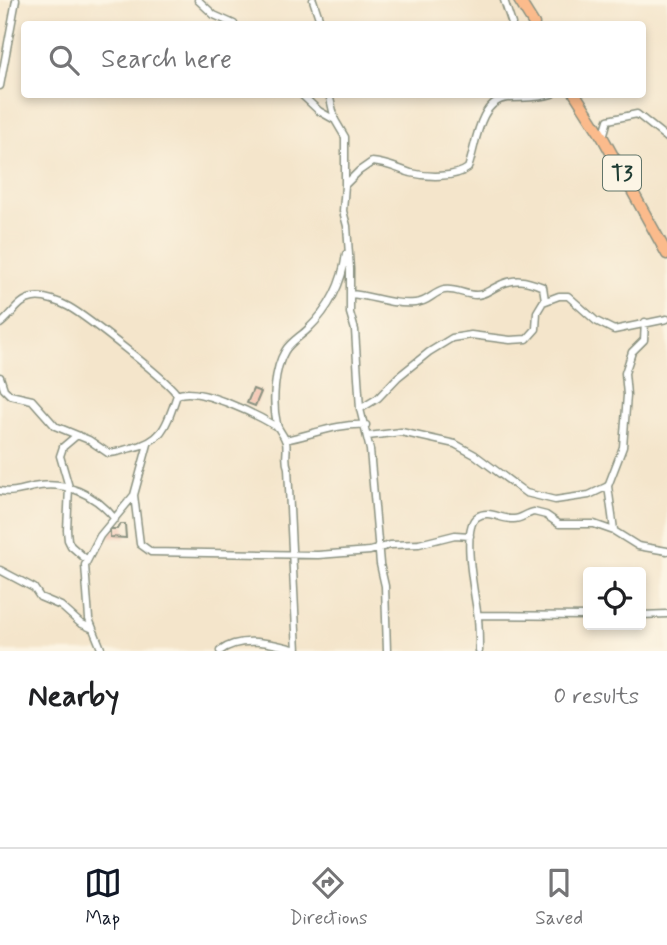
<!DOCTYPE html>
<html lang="en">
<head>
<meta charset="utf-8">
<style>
	body { margin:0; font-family:Mynerve,sans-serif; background:#f6f6f6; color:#202124 }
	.controls { position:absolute; right:21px; bottom:21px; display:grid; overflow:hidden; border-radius:7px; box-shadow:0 4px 10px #0003 }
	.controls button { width:63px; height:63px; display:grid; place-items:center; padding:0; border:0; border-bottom:2px solid #e0e0e0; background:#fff; color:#202124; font:35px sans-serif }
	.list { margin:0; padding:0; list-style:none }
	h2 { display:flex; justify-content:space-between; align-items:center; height:91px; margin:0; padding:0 28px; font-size:30px }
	h2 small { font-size:23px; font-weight:400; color:#757577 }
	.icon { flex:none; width:38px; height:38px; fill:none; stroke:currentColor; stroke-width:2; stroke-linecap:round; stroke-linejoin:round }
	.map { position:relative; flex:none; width:667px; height:651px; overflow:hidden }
	.search { position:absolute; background:#fff; box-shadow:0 4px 10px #0003; left:21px; right:21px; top:21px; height:77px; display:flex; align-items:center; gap:18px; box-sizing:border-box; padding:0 24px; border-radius:7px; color:#757577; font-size:26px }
	.sheet { height:196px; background:#fff }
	nav { display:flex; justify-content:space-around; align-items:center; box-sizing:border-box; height:98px; border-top:2px solid #e0e0e0; background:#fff; font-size:19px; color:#757577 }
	nav a { display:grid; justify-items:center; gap:4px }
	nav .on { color:#111827 }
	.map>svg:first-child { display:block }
	.building { fill:#f0b09d }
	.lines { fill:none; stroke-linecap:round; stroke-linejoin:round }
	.minor-casing { stroke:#8a9180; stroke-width:9 }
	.trunk-casing { stroke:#8a9180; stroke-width:13 }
	.minor { stroke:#fff; stroke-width:6 }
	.trunk { stroke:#fbbb8c; stroke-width:10 }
	.labels { text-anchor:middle; stroke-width:7; stroke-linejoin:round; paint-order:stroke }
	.shield { fill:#fcf5e5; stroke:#617469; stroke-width:2 }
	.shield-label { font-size:21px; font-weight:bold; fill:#1f3d34 }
</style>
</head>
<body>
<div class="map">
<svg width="667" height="651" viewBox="0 0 667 651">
	<rect width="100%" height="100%" fill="#fcf5e5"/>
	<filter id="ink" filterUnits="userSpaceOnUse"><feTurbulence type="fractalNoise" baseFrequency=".0143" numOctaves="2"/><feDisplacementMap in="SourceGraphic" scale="14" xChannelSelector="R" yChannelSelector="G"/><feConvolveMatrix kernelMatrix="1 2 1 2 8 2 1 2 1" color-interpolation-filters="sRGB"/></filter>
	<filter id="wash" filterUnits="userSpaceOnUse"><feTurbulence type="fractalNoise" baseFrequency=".00686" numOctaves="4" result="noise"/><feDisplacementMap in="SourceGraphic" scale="28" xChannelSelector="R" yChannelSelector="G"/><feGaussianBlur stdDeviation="1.57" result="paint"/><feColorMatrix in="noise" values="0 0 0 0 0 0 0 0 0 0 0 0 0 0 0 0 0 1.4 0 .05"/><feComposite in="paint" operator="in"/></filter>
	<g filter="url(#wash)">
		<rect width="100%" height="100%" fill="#f4e5cb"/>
		<g id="blocks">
			<path class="building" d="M253,389L261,392L255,406L247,403Z
				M120,524H125L126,538L110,537V529H117Z"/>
		</g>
	</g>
	<g filter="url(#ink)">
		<use href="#blocks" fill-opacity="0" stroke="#8a9180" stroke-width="2"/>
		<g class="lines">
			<defs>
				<path id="minor" d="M198,0L214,15L234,24
					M313,0L321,24
					M504,0L512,24
					M0,86L16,0
					M301,94L319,111L335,120
					M329,94L335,120L345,137V185
					M603,137L608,120L637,114L667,138
					M350,294C374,296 390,305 415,303C429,302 432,293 444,290C455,288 465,295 476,295C485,295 489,290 496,287C514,277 526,280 543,287L545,300L543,302
					M0,324C12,316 18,300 33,298C44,296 60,302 69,307C85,316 172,383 177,395
					M0,377L4,389L10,395L32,400L55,426L89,440L108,453C116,453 123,450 131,448C163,442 167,424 177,395C198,385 257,415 277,427
					M360,409L378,398L398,377L429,352L452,338L471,335L510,340L527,339L536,329L537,312L543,302L559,296H568L596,321L614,330L667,319
					M76,436L63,447L60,456L69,487L67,530L68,540L71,546L87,560
					M368,436L401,432L455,444L475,455L526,493L555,500L589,495L608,486
					M285,440C312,435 337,423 366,425
					M148,444L134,495L140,544L151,552L318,555L370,551L390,545L419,544L455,535L470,536
					M0,491C12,493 21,490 33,487C65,480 95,494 115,519
					M614,530L608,486L623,447L627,395L625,373L632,352L644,340L645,322
					M0,570L34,588L40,597L61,606L80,623L91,628
					M478,615L588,616
					M641,615L667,614
					M102,651L89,619L85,565L100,536L134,495
					M220,651C240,635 273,643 297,650
					M297,651L288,468C284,458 288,452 286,442C284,435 278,430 277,424C272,403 274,369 285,351C290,342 301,336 308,329C330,308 342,284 346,254
					M387,651L385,586L380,564L370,450L360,409L355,330L350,313V269L347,226L343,211L345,185L359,171L372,162C387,163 398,169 411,173C427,177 455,178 468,168C476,147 478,101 507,98C523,97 536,99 552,94
					M479,651C479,640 479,629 478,618C476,600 460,528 477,517C489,509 501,520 514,519C521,519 527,513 534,512L546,515L559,524H594L614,531L638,546L667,551"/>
				<path id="trunk" d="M519,0L534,24
					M575,94L603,138L667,254"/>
			</defs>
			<use href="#minor" class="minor-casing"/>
			<use href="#trunk" class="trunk-casing"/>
			<use href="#minor" class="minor"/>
			<use href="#trunk" class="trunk"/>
		</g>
	</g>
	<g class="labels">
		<rect class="shield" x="603" y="155.5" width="38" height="35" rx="5"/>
		<g class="shield-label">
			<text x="622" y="180">T3</text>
		</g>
	</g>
</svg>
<div class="controls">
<button><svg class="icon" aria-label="locate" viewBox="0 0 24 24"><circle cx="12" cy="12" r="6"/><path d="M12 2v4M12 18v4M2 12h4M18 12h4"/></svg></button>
</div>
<div class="search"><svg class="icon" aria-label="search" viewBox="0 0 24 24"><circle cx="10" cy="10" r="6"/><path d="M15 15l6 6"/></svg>Search here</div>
</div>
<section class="sheet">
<h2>Nearby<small>0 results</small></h2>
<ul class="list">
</ul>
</section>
<nav>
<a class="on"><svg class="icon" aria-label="map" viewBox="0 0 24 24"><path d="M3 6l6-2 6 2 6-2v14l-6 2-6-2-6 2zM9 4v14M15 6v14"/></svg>Map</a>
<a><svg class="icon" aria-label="directions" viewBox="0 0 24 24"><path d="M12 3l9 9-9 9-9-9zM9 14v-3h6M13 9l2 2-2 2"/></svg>Directions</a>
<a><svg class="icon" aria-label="saved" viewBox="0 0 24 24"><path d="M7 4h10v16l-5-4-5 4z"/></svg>Saved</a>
</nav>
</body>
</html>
